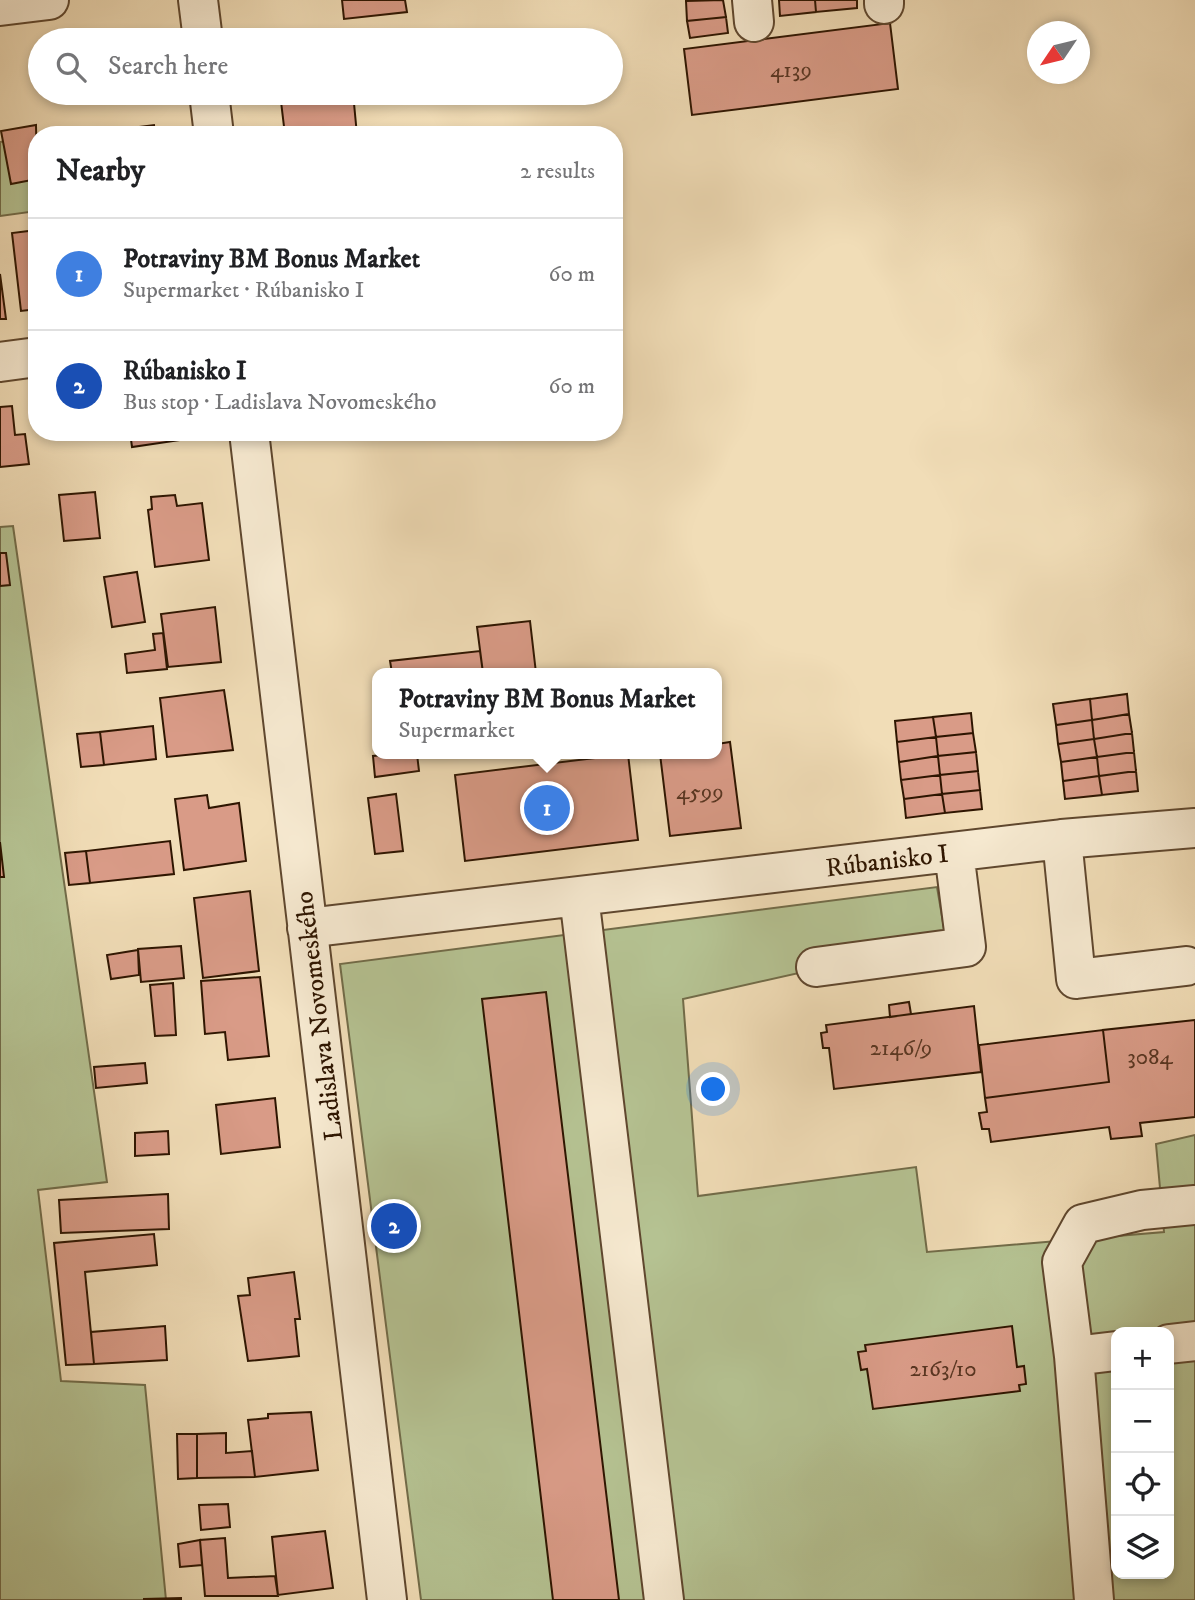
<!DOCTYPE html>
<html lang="en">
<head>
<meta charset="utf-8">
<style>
	body { margin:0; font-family:"IM FELL DW Pica",serif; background:#f2f2f2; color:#202124 }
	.controls { position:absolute; right:21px; bottom:21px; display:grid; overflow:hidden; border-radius:14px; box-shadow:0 4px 10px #0003 }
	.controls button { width:63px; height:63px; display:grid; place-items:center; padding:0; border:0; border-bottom:2px solid #e0e0e0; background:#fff; color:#202124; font:35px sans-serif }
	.compass { position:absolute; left:1027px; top:21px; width:63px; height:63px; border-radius:50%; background:#fff; box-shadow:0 4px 10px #0003; rotate:235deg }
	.you { position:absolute; left:714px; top:1090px; width:24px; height:24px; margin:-18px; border:5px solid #fff; border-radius:50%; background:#1a73e8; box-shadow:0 0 0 10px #1a73e833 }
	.badge { display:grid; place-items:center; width:46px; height:46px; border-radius:50%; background:#0f766e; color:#fff; font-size:23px; font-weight:700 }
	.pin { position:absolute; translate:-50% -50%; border:4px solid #fff; box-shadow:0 2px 7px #0006 }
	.popup { position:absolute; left:372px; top:668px; width:350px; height:91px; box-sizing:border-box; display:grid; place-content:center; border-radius:14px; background:#fff; filter:drop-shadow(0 2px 5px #0005); font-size:23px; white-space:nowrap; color:#757577 }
	.popup b { font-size:26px; color:#202124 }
	.popup::after { content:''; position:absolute; left:50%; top:100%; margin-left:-14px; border:14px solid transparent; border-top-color:#fff }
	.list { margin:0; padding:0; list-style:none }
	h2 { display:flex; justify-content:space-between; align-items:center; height:91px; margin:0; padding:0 28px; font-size:30px }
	h2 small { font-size:23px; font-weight:400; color:#757577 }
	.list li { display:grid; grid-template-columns:46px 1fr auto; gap:21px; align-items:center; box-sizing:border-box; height:112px; padding:0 28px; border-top:2px solid #e0e0e0 }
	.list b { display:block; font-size:26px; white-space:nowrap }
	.list p { margin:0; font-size:23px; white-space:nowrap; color:#757577 }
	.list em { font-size:23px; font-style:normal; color:#757577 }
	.icon { flex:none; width:38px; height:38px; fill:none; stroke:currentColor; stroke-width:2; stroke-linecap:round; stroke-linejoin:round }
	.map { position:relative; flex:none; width:1195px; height:1600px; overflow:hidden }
	.search { position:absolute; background:#fff; box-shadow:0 4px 10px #0003; left:28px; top:28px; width:595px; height:77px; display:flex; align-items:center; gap:18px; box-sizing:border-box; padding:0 24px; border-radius:38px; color:#757577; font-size:26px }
	.panel { position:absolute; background:#fff; box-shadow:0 4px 10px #0003; left:28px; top:126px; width:595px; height:315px; border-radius:28px }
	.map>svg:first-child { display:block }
	.green { fill:#b5c292; stroke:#726c49; stroke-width:2; fill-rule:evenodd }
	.building { fill:#d99b87; stroke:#2e1500; stroke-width:2 }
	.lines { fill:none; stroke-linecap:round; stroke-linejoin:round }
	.minor-casing { stroke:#5f472e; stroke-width:42 }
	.minor { stroke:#f6e9d0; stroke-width:38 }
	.labels { text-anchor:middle; stroke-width:5; stroke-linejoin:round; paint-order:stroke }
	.number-label { font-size:23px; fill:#593622 }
	.street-label { font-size:26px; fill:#2e1500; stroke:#f6e9d0 }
</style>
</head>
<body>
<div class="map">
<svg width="1195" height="1600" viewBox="0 0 1195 1600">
	<rect width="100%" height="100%" fill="#f1ddb7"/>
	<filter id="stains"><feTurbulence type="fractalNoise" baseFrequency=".00286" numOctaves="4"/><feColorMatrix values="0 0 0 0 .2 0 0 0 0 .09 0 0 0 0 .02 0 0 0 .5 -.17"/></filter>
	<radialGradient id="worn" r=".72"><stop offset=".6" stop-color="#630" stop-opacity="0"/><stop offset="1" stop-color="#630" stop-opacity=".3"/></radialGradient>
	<path class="green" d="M37,136V211L0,216V142Z
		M13,526L107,1182L38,1190L61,1381L145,1385L166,1600H0V527Z
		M937,887L946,940L683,999L698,1196L916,1167L927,1252L1164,1232L1156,1144L1195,1135V1600H421L340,964ZM1116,1332H1169V1574H1116Z"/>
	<path class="building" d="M342,0H405L407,12L344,19Z
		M723,0L726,17L687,21L686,1Z
		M779,0H815L816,12L780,16Z
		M815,0H857V8L816,12Z
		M726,17L728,33L690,38L687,21Z
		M890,23L898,89L692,115L684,49Z
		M86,93H152L153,100L125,103V98L87,102Z
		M280,93H353L357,135H285Z
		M36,125L37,179L11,184L1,131Z
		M154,125L155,135L91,133Z
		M37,230V309L21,311L12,233Z
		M0,274L6,319H0Z
		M12,406L15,435L25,434L29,464L0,467V407Z
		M130,432H194V438L132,447Z
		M95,492L100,538L64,541L59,495Z
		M175,495L177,506L202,503L209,560L155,567L148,510L152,509L151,497Z
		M0,553H6L10,585L0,586Z
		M137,572L145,622L112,627L104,577Z
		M215,607L221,662L168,667L161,614Z
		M530,621L536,673H483L477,627Z
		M163,633L167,669L127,673L125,654L155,650L153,634Z
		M480,651L483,673H392L390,661Z
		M224,690L233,750L167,757L160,698Z
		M1127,694L1129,714L1092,720L1090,699Z
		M1090,699L1092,720L1056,725L1053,704Z
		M971,713L973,733L936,737L933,717Z
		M1129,714L1132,733L1094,739L1092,720Z
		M933,717L936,737L897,742L895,721Z
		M1092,720L1094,739L1058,744L1056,725Z
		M153,726L156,759L104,765L100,732Z
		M100,732L104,765L81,767L77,734Z
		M973,733L976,752L938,756L936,737Z
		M1132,733L1134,752L1097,757L1094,739Z
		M936,737L938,756L899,762L897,742Z
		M1094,739L1097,757L1061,762L1058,744Z
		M730,742L741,828L670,836L660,754H717V744Z
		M976,752L978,771L940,775L938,756Z
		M1134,752L1136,771L1099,776L1097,757Z
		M394,754H417L419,771L375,777L373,756Z
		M628,754L638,840L465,861L455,775Z
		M938,756L940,775L901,780L899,762Z
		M1097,757L1099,776L1063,781L1061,762Z
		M978,771L980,790L942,794L940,775Z
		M1136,771L1138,791L1102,795L1099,776Z
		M940,775L942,794L904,799L901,780Z
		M1099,776L1102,795L1065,799L1063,781Z
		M980,790L982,809L945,813L942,794Z
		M396,794L403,851L375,854L368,798Z
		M942,794L945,813L906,818L904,799Z
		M207,795L209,808L239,803L246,861L184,870L175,799Z
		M170,841L174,874L90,883L86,851Z
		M0,842L4,877H0Z
		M86,851L90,883L69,885L65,853Z
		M250,891L259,971L203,978L194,898Z
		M181,946L184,978L141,982L138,949Z
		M138,950L139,975L111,979L107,955Z
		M260,977L269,1056L228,1060L225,1032L205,1034L201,981Z
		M173,983L176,1035L155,1036L150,985Z
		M546,992L619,1600H553L482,999Z
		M909,1002L911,1014L890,1017L889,1005Z
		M974,1006L981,1072L834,1089L829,1048H823L821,1033L827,1032L826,1025Z
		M1195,1020V1117L1140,1123L1142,1136L1111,1139L1109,1127L991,1142L989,1129H982L979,1113L987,1112L985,1098L1109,1082L1103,1030Z
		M1103,1030L1109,1082L985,1098L979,1045Z
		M145,1063L147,1083L96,1088L94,1067Z
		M275,1098L280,1147L221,1154L216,1105Z
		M168,1131L169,1154L135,1156V1133Z
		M168,1194L169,1229L61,1233L59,1200Z
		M154,1234L157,1265L85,1272L94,1364L66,1365L54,1243Z
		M294,1272L300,1319H295L299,1356L248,1361L238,1296L250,1295L248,1278Z
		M165,1326L167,1360L94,1364L91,1332Z
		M1012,1326L1017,1367L1024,1366L1026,1384L1019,1385L1020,1391L873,1409L867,1369L861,1370L858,1352L866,1351L865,1345Z
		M311,1412L318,1470L255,1477L248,1420L268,1418V1414Z
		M226,1433V1453L252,1451L255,1477L197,1478V1434Z
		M177,1434H197V1478L178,1479Z
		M228,1504L230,1527L201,1530L199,1505Z
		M325,1531L333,1588L278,1595L272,1537Z
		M225,1538L228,1578L275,1576L278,1596H205L200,1540Z
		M200,1540L202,1565L180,1567L178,1544Z
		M181,1598V1600L143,1599Z"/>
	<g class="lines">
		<defs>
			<path id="minor" d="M198,0L203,40
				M752,0L754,22
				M884,0V4
				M0,6L49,0
				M209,93L214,135
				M0,362L37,357
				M249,432L387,1600
				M1062,839L1076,979L1186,966
				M579,896L664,1600
				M307,928L1062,839L1195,828
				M816,967L966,947L954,852
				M1169,1344L1195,1341
				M1074,1356L1116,1351
				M1094,1600L1074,1356L1062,1262L1083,1224L1142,1210L1195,1205"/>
		</defs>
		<use href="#minor" class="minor-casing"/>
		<use href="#minor" class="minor"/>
	</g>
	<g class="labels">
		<g class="number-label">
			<text x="791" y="77">4139</text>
			<text x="700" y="799">4599</text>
			<text x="901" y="1055">2146/9</text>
			<text x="1150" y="1064">3084</text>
			<text x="943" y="1376">2163/10</text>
		</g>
		<g class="street-label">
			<text transform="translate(887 860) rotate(-7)" y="9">Rúbanisko I</text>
			<text transform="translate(318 1016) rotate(-97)" y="9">Ladislava Novomeského</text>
		</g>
	</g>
	<rect width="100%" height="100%" filter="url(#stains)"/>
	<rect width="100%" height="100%" fill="url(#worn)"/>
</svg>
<div class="controls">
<button>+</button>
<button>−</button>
<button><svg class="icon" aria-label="locate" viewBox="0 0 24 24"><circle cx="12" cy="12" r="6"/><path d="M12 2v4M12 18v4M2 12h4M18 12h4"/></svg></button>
<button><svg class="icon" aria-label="layers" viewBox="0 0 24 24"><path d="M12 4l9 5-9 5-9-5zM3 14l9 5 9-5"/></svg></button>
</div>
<svg class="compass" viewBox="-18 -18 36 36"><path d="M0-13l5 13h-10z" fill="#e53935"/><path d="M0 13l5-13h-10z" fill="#757577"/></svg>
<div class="you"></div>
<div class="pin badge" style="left:547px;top:808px;background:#3f7fe0">1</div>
<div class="popup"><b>Potraviny BM Bonus Market</b>Supermarket</div>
<div class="pin badge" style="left:394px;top:1226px;background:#1a4fb4">2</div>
<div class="search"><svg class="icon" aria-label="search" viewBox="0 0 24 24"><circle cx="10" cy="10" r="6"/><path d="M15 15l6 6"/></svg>Search here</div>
<section class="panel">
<h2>Nearby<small>2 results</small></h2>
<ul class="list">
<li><span class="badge" style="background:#3f7fe0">1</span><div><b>Potraviny BM Bonus Market</b><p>Supermarket · Rúbanisko I</p></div><em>60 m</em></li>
<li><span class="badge" style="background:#1a4fb4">2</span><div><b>Rúbanisko I</b><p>Bus stop · Ladislava Novomeského</p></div><em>60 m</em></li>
</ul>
</section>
</div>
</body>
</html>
